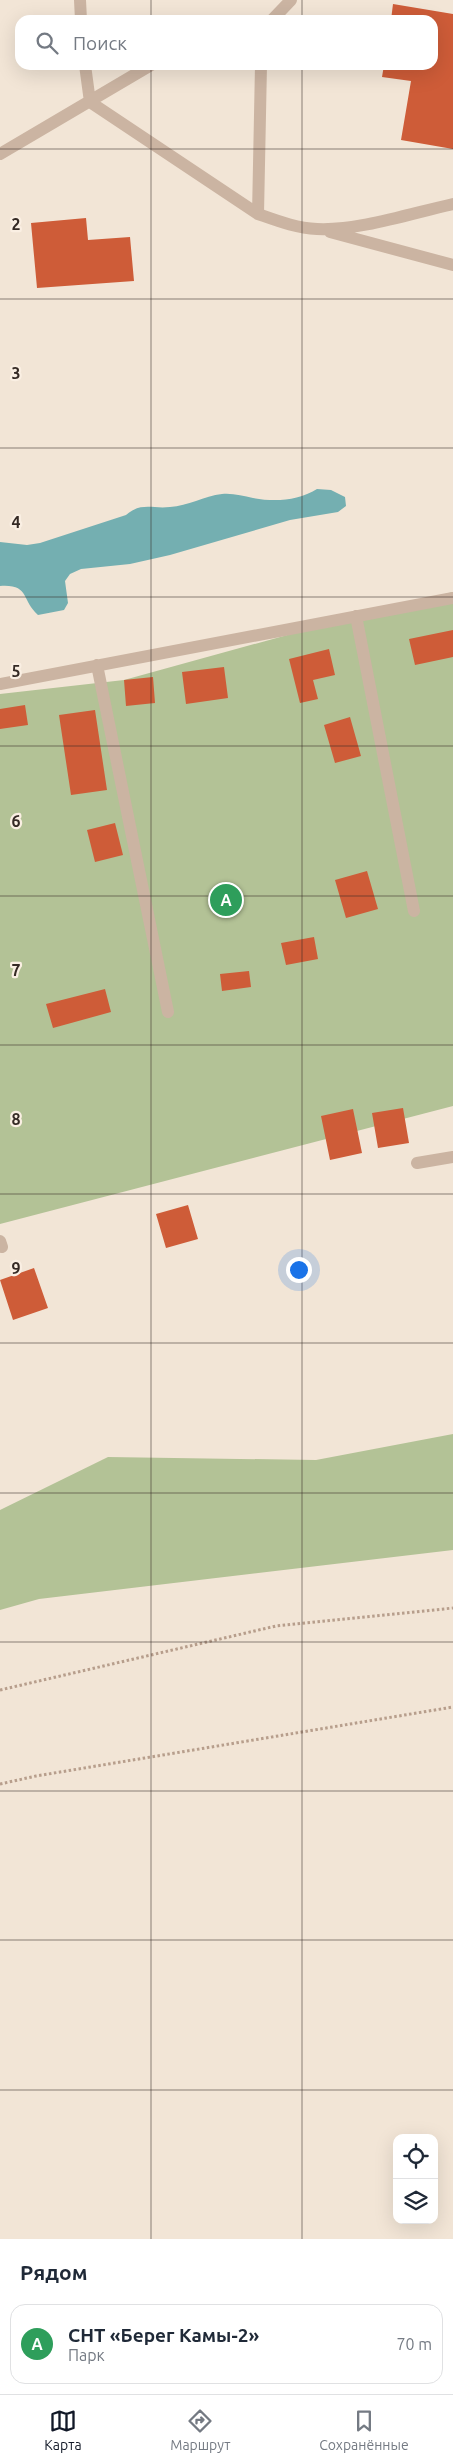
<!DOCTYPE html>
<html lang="ru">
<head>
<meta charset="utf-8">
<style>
	body { margin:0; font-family:Ubuntu,sans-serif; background:#f6f6f7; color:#1f2937 }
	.controls { position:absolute; right:15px; bottom:15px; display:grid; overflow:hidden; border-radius:10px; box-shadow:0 5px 20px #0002 }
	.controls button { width:45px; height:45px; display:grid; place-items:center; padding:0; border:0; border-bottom:1px solid #e0e1e3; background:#fff; color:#1f2937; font:25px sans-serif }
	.you { position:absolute; left:298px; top:1269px; width:18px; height:18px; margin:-12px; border:4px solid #fff; border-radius:50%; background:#1a73e8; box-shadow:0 0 0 8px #1a73e833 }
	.badge { display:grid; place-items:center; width:32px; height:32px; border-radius:50%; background:#111827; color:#fff; font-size:16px; font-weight:700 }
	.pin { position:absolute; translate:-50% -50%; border:2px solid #fff; box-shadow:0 1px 5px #0006 }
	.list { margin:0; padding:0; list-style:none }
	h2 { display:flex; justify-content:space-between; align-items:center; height:65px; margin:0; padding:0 20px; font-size:21px }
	h2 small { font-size:16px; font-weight:400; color:#747a83 }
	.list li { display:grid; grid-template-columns:32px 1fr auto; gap:15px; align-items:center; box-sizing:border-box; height:80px; margin:0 10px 10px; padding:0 10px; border:1px solid #e0e1e3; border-radius:15px }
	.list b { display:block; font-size:19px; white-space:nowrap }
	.list p { margin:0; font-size:16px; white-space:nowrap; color:#747a83 }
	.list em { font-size:16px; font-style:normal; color:#747a83 }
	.icon { flex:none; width:28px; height:28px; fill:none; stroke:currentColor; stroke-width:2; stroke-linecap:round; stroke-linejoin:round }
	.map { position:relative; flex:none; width:453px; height:2239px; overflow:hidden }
	.search { position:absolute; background:#fff; box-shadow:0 5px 20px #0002; left:15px; right:15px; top:15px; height:55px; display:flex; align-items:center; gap:12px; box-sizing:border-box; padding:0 18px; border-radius:15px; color:#747a83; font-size:19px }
	.sheet { height:155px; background:#fff }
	nav { display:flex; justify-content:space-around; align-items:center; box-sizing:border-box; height:70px; border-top:1px solid #e0e1e3; background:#fff; font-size:14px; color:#747a83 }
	nav a { display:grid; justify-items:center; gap:2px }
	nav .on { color:#111827 }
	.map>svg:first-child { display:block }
	.green { fill:#b3c296 }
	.water { fill:#74afb1 }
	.building { fill:#ce5c38 }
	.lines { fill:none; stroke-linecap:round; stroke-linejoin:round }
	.path { stroke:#b79e8c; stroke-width:3; stroke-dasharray:2.5 2.5; stroke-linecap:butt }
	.lane { stroke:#cbb4a2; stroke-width:12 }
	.grid { fill:none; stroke:#352a25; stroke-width:1; stroke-opacity:0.55 }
	.grid-label { font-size:16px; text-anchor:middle; font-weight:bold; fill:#352a25; stroke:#faefe3; stroke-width:4.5; stroke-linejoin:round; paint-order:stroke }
</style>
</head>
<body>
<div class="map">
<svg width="453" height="2239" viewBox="0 0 453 2239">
	<rect width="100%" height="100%" fill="#f2e5d6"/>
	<path class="green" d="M453,592V1106L0,1224V694L124,680L356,616Z
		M453,1434V1550L39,1599L0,1610V1510L108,1457L316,1460Z"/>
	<path class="water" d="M317,489L331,490L345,497L346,506L338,512L290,520L170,555L130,564L81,569L70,574L65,581L68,603L64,610L38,615C21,600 30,584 0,586V542L27,545L40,543L126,515C141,502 152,509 170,507C188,506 204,496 222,494C233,493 243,496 253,498C274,502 298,501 317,489Z"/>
	<path class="building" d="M393,4L453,14V149L401,140L411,81L382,77L384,65H433V20H391Z
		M86,218L88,240L130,237L134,281L37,288L31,223Z
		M453,630V657L415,665L409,639Z
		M329,649L335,675L313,680L318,699L300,703L289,659Z
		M224,667L228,698L186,704L182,672Z
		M153,677L155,703L126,706L124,680Z
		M25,705L28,725L0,729V709Z
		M95,710L107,790L71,795L59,715Z
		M350,717L361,756L335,763L324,725Z
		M115,823L123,855L95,862L87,830Z
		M367,871L378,909L346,918L335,880Z
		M314,937L318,959L286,965L281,943Z
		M249,971L251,987L222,991L220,974Z
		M105,989L111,1012L53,1028L46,1004Z
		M403,1108L409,1143L378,1148L372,1113Z
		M353,1109L362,1153L330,1160L321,1116Z
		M188,1205L198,1239L166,1248L156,1214Z
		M34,1268L48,1308L13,1320L0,1280Z"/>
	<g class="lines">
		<path class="path" d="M0,1690L276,1626L453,1608
			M0,1784L36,1776L453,1707"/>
		<path class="lane" d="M80,0L81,20
			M272,20L291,0
			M85,65L90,102L258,214C278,221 296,228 317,229C358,231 412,213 453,204
			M0,154L151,65
			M258,214L261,65
			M330,232L453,265
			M356,616L414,911
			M97,665L168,1012
			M0,684L453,598
			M417,1163L453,1157
			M0,1241L2,1247"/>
	</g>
	<path class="grid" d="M151,0V20M302,0V20M151,65V2239M302,65V2239M0,149H453M0,299H453M0,448H453M0,597H453M0,746H453M0,896H453M0,1045H453M0,1194H453M0,1343H453M0,1493H453M0,1642H453M0,1791H453M0,1940H453M0,2090H453"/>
	<g class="grid-label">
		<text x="16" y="230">2</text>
		<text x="16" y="379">3</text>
		<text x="16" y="528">4</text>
		<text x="16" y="677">5</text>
		<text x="16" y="827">6</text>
		<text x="16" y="976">7</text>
		<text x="16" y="1125">8</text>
		<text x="16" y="1274">9</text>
	</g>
</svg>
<div class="controls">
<button><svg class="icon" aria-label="locate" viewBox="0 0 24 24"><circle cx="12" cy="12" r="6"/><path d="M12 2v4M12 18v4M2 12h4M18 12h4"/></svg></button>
<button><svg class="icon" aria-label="layers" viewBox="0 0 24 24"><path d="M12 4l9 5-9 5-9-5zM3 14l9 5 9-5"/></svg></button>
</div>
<div class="you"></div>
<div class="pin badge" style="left:226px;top:900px;background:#2e9e5b">A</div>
<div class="search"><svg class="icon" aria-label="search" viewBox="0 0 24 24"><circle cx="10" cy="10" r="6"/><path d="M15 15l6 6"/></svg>Поиск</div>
</div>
<section class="sheet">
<h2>Рядом<small></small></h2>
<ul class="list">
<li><span class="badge" style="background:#2e9e5b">A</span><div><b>СНТ «Берег Камы-2»</b><p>Парк</p></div><em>70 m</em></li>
</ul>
</section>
<nav>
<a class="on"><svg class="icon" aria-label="map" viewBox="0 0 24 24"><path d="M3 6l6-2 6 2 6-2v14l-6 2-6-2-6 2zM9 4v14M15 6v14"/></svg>Карта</a>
<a><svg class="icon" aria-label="directions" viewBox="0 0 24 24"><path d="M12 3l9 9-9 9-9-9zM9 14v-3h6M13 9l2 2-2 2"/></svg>Маршрут</a>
<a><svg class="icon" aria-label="saved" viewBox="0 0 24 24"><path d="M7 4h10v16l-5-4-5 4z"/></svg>Сохранённые</a>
</nav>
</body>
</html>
